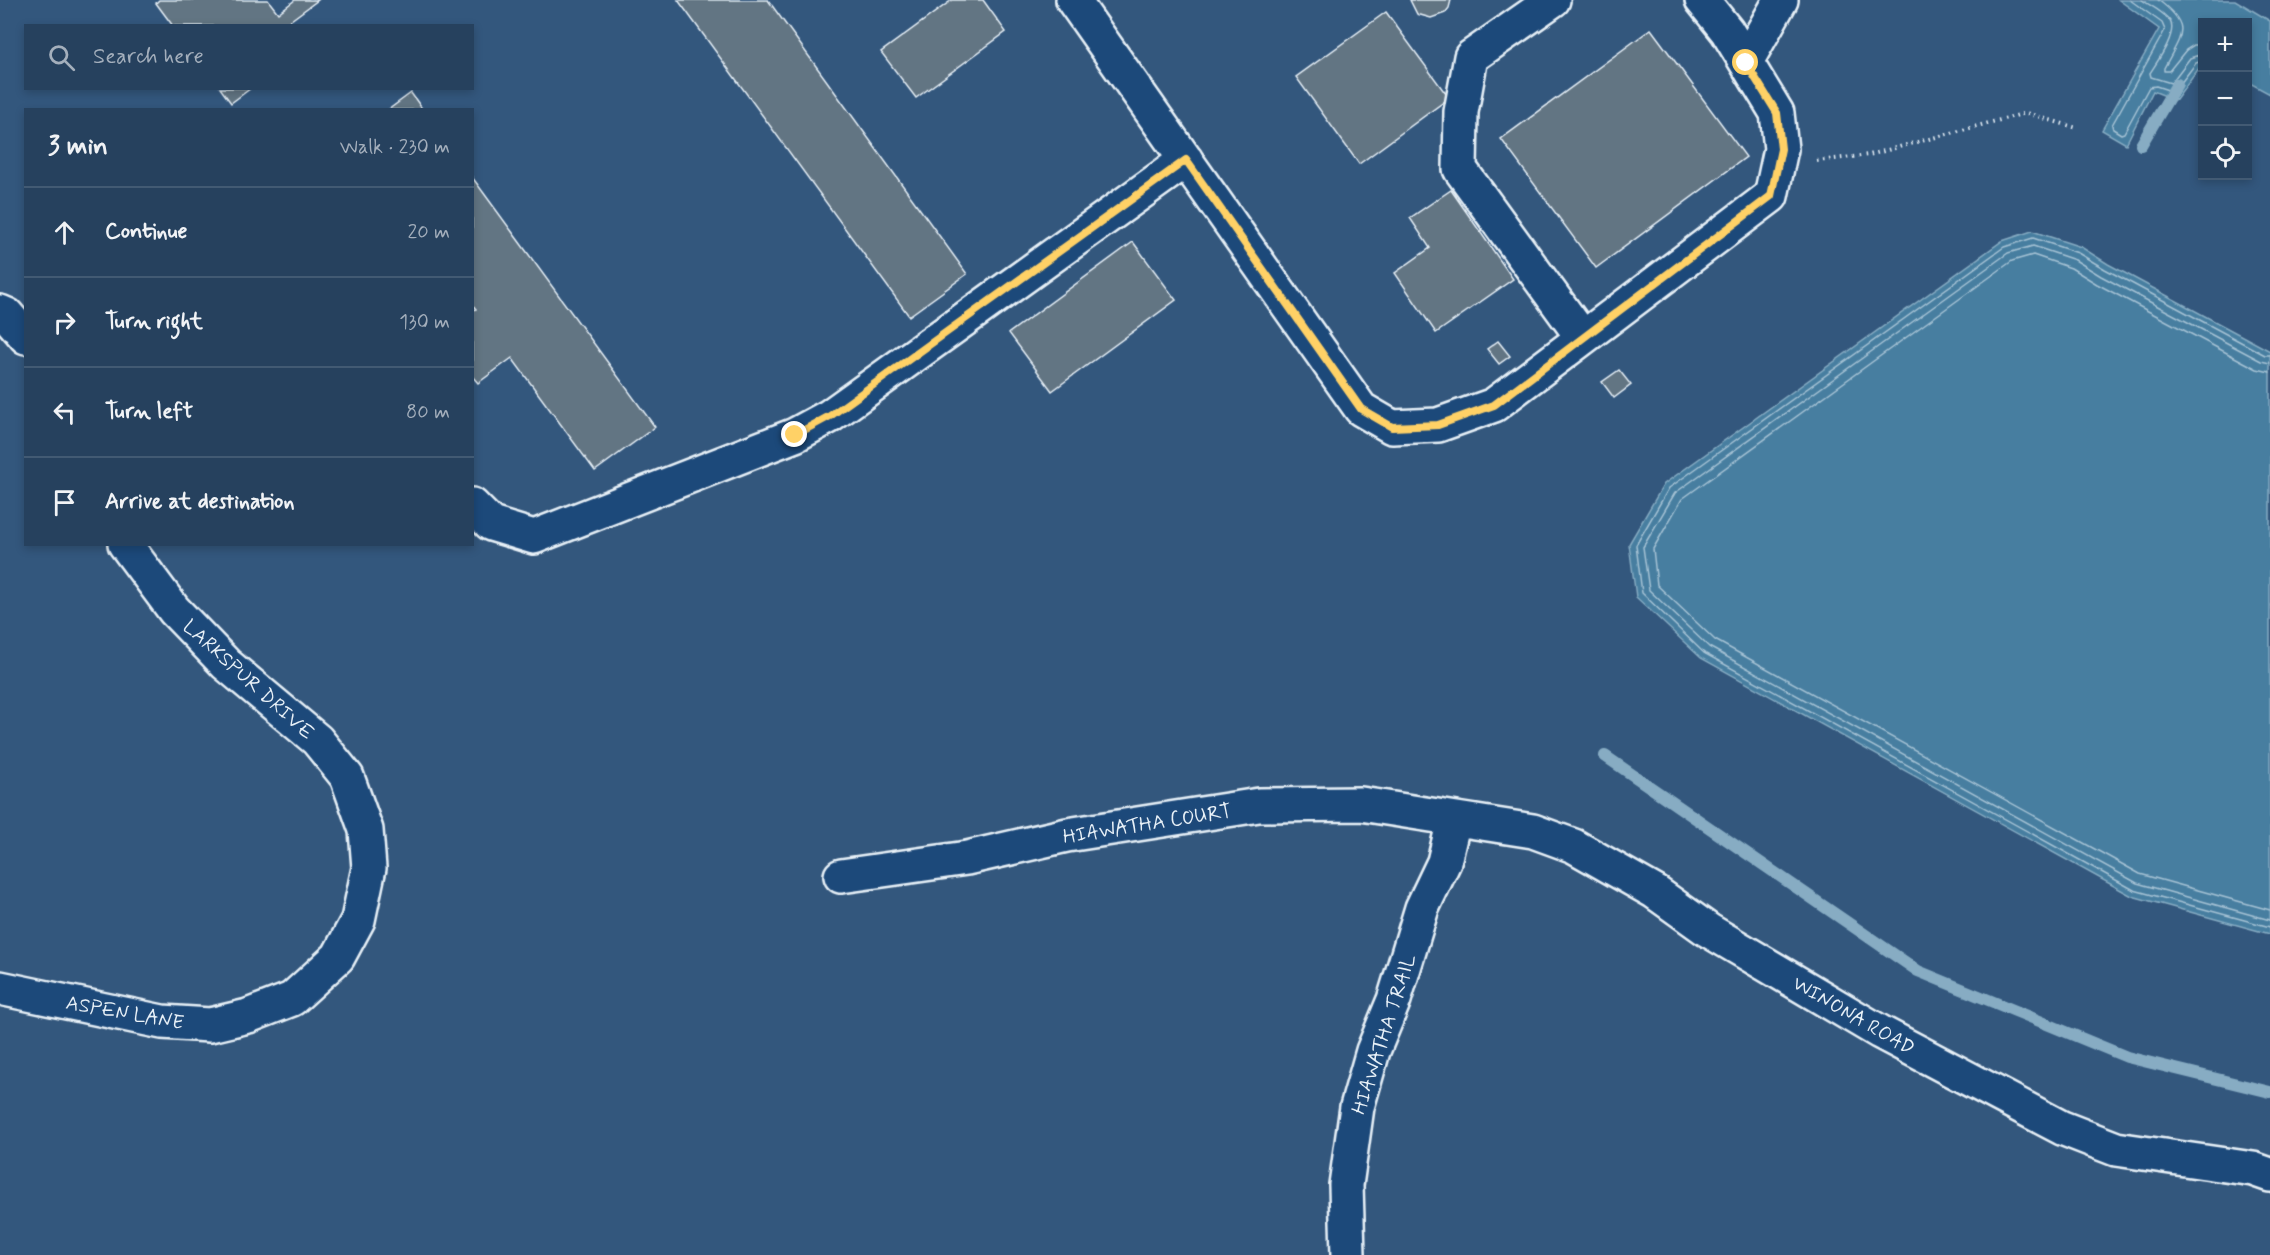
<!DOCTYPE html>
<html lang="en">
<head>
<meta charset="utf-8">
<style>
	body { margin:0; font-family:Mynerve,sans-serif; background:#2e4864; color:#f1f3f6 }
	.controls { position:absolute; right:18px; top:18px; display:grid; overflow:hidden; border-radius:0px; box-shadow:0 3px 9px #0003 }
	.controls button { width:54px; height:54px; display:grid; place-items:center; padding:0; border:0; border-bottom:2px solid #425a73; background:#26415e; color:#f1f3f6; font:30px sans-serif }
	.stop { position:absolute; width:18px; height:18px; margin:-14px; border:4px solid #ffd166; border-radius:50%; background:#fff }
	.stop.end { background:#ffd166; border-color:#fff; box-shadow:0 2px 6px #0008 }
	.list { margin:0; padding:0; list-style:none }
	h2 { display:flex; justify-content:space-between; align-items:center; height:78px; margin:0; padding:0 24px; font-size:26px }
	h2 small { font-size:20px; font-weight:400; color:#a4afbc }
	.list li { display:grid; grid-template-columns:39px 1fr auto; gap:18px; align-items:center; box-sizing:border-box; height:90px; padding:0 24px; border-top:2px solid #425a73 }
	.list b { display:block; font-size:22px; white-space:nowrap }
	.list em { font-size:20px; font-style:normal; color:#a4afbc }
	.icon { flex:none; width:33px; height:33px; fill:none; stroke:currentColor; stroke-width:2; stroke-linecap:round; stroke-linejoin:round }
	.map { position:relative; flex:none; width:2270px; height:1255px; overflow:hidden }
	.search { position:absolute; background:#26415e; box-shadow:0 3px 9px #0003; left:24px; top:24px; width:450px; height:66px; display:flex; align-items:center; gap:15px; box-sizing:border-box; padding:0 21px; border-radius:0px; color:#a4afbc; font-size:22px }
	.panel { position:absolute; background:#26415e; box-shadow:0 3px 9px #0003; left:24px; top:108px; width:450px; height:438px; border-radius:0px }
	.map>svg:first-child { display:block }
	.water { fill:#467ea0; stroke:#87acc3; stroke-width:1.5 }
	.lines { fill:none; stroke-linecap:round; stroke-linejoin:round }
	.shore { stroke:#a7c3d5; stroke-width:1.5 }
	.stream { stroke:#87acc3; stroke-width:12 }
	.building { fill:#627483; stroke:#e8f1f8; stroke-width:1.5 }
	.minor-casing { stroke:#e8f1f8; stroke-width:38 }
	.path { stroke:#e8f1f8; stroke-width:4; stroke-dasharray:1.5 4.5; stroke-linecap:butt }
	.minor { stroke:#1f4a7a; stroke-width:33 }
	.route { stroke:#ffd166; stroke-width:8 }
	.labels { text-anchor:middle; stroke-width:4.5; stroke-linejoin:round; paint-order:stroke }
	.street-label { font-size:20px; fill:#e8f1f8; stroke:#1f4a7a }
</style>
</head>
<body>
<div class="map">
<svg width="2270" height="1255" viewBox="0 0 2270 1255">
	<rect width="100%" height="100%" fill="#33577d"/>
	<filter id="ink" filterUnits="userSpaceOnUse"><feTurbulence type="fractalNoise" baseFrequency=".0167" numOctaves="2"/><feDisplacementMap in="SourceGraphic" scale="12" xChannelSelector="R" yChannelSelector="G"/><feConvolveMatrix kernelMatrix="1 2 1 2 8 2 1 2 1" color-interpolation-filters="sRGB"/></filter>
	<g filter="url(#ink)">
		<path class="water" d="M2119,0H2235L2270,21V94L2248,82V22H2202V64L2176,100L2153,91L2126,144L2102,130L2159,29Z
			M2032,231L2081,247L2108,264L2270,351V934L2132,896L1701,658L1636,597L1629,544L1664,484L2002,241Z"/>
		<g class="lines">
			<path class="shore" d="M2130,0L2162,23L2165,30L2112,125L2113,129L2121,134L2124,133L2149,87L2156,86L2174,92L2196,63L2202,61
				M2142,0C2151,6 2164,12 2170,21C2178,33 2157,62 2150,73L2151,77L2171,83L2190,58L2202,54
				M2158,0C2193,26 2182,34 2164,68V71H2169L2186,50L2194,45H2202
				M2270,355H2265L2105,269L2078,253L2033,238L2004,247L1669,488L1636,545L1642,593L1704,653L2134,890L2270,927
				M2270,363L2261,361L2101,276L2075,260L2033,246L2008,253L1675,493L1643,547L1649,590L1709,647L2137,883L2270,920
				M2270,372L2257,369L2097,284L2071,268L2033,255L2012,261L1682,499L1653,549L1657,585L1715,640L2140,874L2270,910"/>
			<path class="stream" d="M2141,145L2177,84
				M1605,756L1918,971L2127,1057L2270,1092"/>
		</g>
		<path class="building" d="M159,0H268L278,13L295,0H318L287,23L288,26H173L156,3Z
			M678,0H768L967,274L909,316Z
			M952,0H983L1006,32L916,98L881,52Z
			M1410,0H1451L1449,8L1445,13L1431,18L1417,14Z
			M1386,12L1449,98L1359,164L1296,77Z
			M1651,29L1746,157L1596,268L1501,139Z
			M220,88H251L231,103Z
			M411,93L423,110H388Z
			M472,177L655,427L595,471L512,358L478,383L472,376V311L476,309L472,304Z
			M1451,190L1513,279L1436,333L1395,273L1430,248L1410,218Z
			M1133,242L1176,300L1052,391L1009,333Z
			M1498,341L1510,356L1499,364L1487,349Z
			M1619,370L1631,385L1614,398L1602,382Z"/>
		<g class="lines">
			<defs>
				<path id="minor" d="M1073,0L1361,409L1392,427L1438,425L1494,405L1771,196L1781,149L1777,113L1727,31L1702,0
					M1553,0L1471,57L1461,112L1460,169L1583,338
					M1746,62L1781,0
					M0,312L7,315L26,337
					M472,505L491,524L534,537L795,435L830,416L1186,160
					M841,876L967,858L1067,835L1259,805L1361,804L1533,831L1574,846L1655,892L1708,930L1880,1032L2062,1128L2116,1149L2253,1169L2270,1175
					M0,988L162,1022L210,1025L248,1016L292,999L338,957L358,920L369,868L366,830L347,777L317,740L226,664L174,610L125,544
					M1348,1255L1346,1185L1357,1107L1373,1051L1394,1000L1422,908L1444,862L1454,820"/>
			</defs>
			<use href="#minor" class="minor-casing"/>
			<path class="path" d="M1817,161L1869,155L2026,113L2077,128"/>
			<use href="#minor" class="minor"/>
		</g>
	</g>
	<g class="lines" filter="url(#ink)">
		<path class="route" d="M795,435L830,416L1186,160L1361,409L1392,427L1438,425L1494,405L1771,196L1781,149L1777,113L1746,63"/>
	</g>
	<g class="labels">
		<g class="street-label">
			<text transform="translate(249 679) rotate(42)" y="7">LARKSPUR DRIVE</text>
			<text transform="translate(1147 823) rotate(-9)" y="7">HIAWATHA COURT</text>
			<text transform="translate(125 1012) rotate(10)" y="7">ASPEN LANE</text>
			<text transform="translate(1854 1015) rotate(30)" y="7">WINONA ROAD</text>
			<text transform="translate(1383 1034) rotate(-72)" y="7">HIAWATHA TRAIL</text>
		</g>
	</g>
</svg>
<div class="controls">
<button>+</button>
<button>−</button>
<button><svg class="icon" aria-label="locate" viewBox="0 0 24 24"><circle cx="12" cy="12" r="6"/><path d="M12 2v4M12 18v4M2 12h4M18 12h4"/></svg></button>
</div>
<div class="stop" style="left:1746px;top:63px"></div>
<div class="stop end" style="left:795px;top:435px"></div>
<div class="search"><svg class="icon" aria-label="search" viewBox="0 0 24 24"><circle cx="10" cy="10" r="6"/><path d="M15 15l6 6"/></svg>Search here</div>
<section class="panel">
<h2>3 min<small>Walk · 230 m</small></h2>
<ul class="list">
<li><svg class="icon" aria-label="ahead" viewBox="0 0 24 24"><path d="M12 20V5M6 11l6-6 6 6"/></svg><div><b>Continue</b></div><em>20 m</em></li>
<li><svg class="icon" aria-label="right" viewBox="0 0 24 24"><path d="M7 20v-9h11M14 6l5 5-5 5"/></svg><div><b>Turn right</b></div><em>130 m</em></li>
<li><svg class="icon" aria-label="left" viewBox="0 0 24 24"><path d="M17 20v-9H6M10 6l-5 5 5 5"/></svg><div><b>Turn left</b></div><em>80 m</em></li>
<li><svg class="icon" aria-label="arrive" viewBox="0 0 24 24"><path d="M6 21V4h12l-3 4 3 4H6"/></svg><div><b>Arrive at destination</b></div></li>
</ul>
</section>
</div>
</body>
</html>
